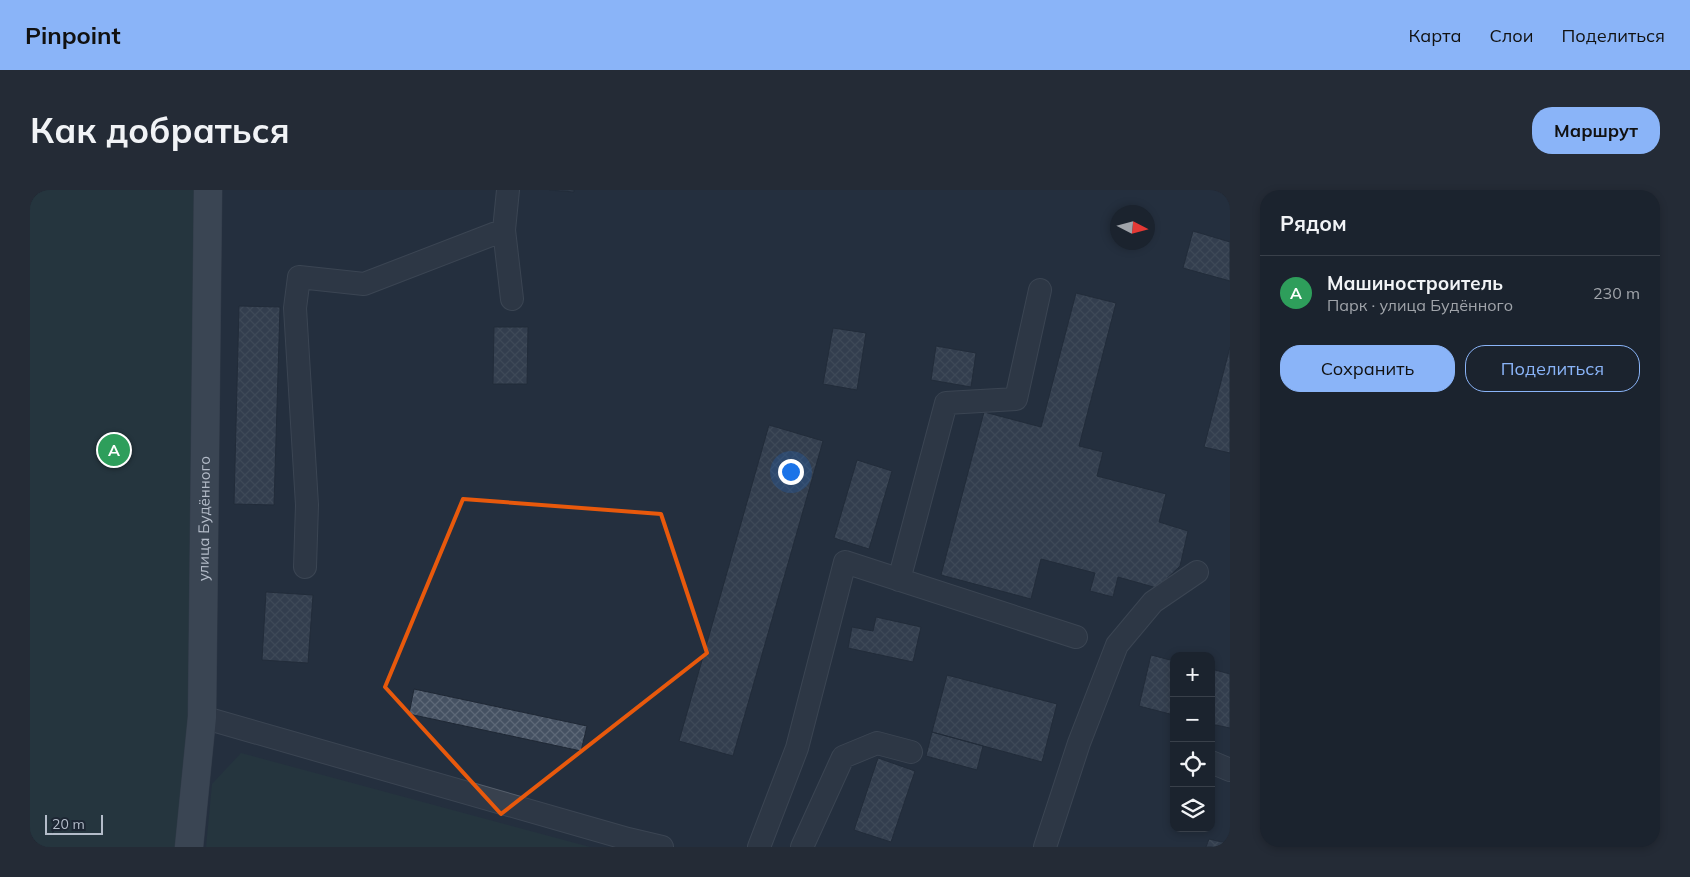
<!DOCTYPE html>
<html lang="ru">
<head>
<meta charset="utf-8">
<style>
	body { margin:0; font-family:Mulish,sans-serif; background:#242b36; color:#f1f3f6 }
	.controls { position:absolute; right:15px; bottom:15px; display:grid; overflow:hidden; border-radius:10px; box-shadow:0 2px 8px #0003 }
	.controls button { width:45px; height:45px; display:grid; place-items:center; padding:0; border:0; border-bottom:1px solid #39404a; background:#1b232e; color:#f1f3f6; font:25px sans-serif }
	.compass { position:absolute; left:1080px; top:15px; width:45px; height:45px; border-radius:50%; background:#1b232e; box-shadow:0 2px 8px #0003; rotate:96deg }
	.scale { position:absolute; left:15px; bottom:12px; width:58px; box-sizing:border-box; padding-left:5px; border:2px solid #b4bcc9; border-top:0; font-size:14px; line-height:18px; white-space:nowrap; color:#b4bcc9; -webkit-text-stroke:4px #1d2633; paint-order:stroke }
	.you { position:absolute; left:760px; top:281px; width:18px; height:18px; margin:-12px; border:4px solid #fff; border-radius:50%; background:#1a73e8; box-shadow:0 0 0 8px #1a73e833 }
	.badge { display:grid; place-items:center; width:32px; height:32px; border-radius:50%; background:#8ab4f8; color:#fff; font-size:16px; font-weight:700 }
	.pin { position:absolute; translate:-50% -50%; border:2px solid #fff; box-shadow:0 1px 5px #0006 }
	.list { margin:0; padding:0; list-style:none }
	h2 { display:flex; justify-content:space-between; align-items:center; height:65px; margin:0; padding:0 20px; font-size:21px }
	h2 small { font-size:16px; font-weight:400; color:#a0a4aa }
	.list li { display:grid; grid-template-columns:32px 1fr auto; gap:15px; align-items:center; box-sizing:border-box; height:75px; padding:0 20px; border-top:1px solid #39404a }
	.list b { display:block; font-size:19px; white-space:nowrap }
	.list p { margin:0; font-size:16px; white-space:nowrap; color:#a0a4aa }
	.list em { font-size:16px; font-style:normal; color:#a0a4aa }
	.actions { display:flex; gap:10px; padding:15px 20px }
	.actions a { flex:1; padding:11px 0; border:1px solid #8ab4f8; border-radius:20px; text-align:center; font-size:18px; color:#8ab4f8 }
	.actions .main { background:#8ab4f8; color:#111 }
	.icon { flex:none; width:28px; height:28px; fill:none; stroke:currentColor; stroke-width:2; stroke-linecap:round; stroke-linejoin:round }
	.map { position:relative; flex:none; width:1200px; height:657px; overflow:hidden; border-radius:20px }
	header { display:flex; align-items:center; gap:30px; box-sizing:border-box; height:70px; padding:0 25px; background:#8ab4f8; color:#111 }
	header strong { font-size:24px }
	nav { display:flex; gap:28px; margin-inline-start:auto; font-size:18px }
	.intro { display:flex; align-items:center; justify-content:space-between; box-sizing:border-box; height:120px; padding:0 30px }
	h1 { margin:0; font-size:35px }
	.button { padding:12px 22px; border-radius:20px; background:#8ab4f8; color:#111; font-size:18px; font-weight:700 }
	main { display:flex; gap:30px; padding:0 30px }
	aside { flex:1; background:#1b232e; border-radius:20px; box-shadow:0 2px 8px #0003 }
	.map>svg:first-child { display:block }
	.green { fill:#263c3f }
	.building { fill:url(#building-cross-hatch); stroke:#1f2835 }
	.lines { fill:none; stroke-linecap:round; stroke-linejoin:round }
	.minor-casing { stroke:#565f6c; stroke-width:24 }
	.major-casing { stroke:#414a57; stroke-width:29 }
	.minor { stroke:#38414e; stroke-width:22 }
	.major { stroke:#56606e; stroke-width:28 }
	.marked { fill:none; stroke:#e8590c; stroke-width:4; stroke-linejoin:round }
	.labels { text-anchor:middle; stroke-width:4; stroke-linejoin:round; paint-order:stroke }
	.street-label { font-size:15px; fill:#b4bcc9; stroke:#1d2633 }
</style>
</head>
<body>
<header>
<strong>Pinpoint</strong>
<nav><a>Карта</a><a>Слои</a><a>Поделиться</a></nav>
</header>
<div class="intro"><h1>Как добраться</h1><a class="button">Маршрут</a></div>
<main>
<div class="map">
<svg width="1200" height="657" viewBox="0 0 1200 657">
	<defs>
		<pattern id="building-cross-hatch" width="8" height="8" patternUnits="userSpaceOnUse" patternTransform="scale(1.25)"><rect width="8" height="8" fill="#455162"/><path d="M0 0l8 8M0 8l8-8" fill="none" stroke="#5d6877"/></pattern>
	</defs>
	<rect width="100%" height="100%" fill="#242f3e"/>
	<path class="green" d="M0,0H168V520L154,657H0Z
		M211,563L560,657H176L182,594Z"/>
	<path class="building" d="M519,0H544V2Z
		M1163,41L1200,52V91L1153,78Z
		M1046,103L1086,113L1049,256L1073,262L1067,286L1136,304L1129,332L1158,341L1150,376L1127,398L1088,387L1083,407L1060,401L1065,383L1011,369L1001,409L911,385L954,222L1011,237Z
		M209,116L250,117L244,315L204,314Z
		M464,137H498L497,194H463Z
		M803,138L836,143L827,200L793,194Z
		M906,156L946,163L941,197L901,190Z
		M1200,157V263L1174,257Z
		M739,235L793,251L703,566L649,551Z
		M827,270L862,281L839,359L804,348Z
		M236,402L283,405L278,473L232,470Z
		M846,427L891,437L883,472L818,458L822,437L843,441Z
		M1121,465L1144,471V525L1109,516Z
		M1181,479L1200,484V538L1181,534Z
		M917,485L1027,514L1012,572L902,542Z
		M384,499L557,536L551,561L379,524Z
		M902,542L953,556L947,580L896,566Z
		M848,568L885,581L861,652L824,640Z
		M1179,649L1200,654V657H1176Z"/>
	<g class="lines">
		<defs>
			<path id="minor" d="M478,0L474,40L482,109
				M275,377L277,315L265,118L269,87L334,94L474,40
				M869,390L916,213L986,209L1010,100
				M172,527L598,649L632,657
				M1181,572L1200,580
				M729,657L767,558L815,372L1046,447
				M772,657L813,567L847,553L881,562
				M1015,657L1049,553L1087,455L1123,412L1167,382"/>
			<g id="major">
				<path id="s1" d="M159,657L172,527L178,0"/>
			</g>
		</defs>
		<use href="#minor" class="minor-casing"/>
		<use href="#major" class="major-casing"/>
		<use href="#minor" class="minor"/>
		<use href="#major" class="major"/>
	</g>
	<path d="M0 0H1200V657H0ZM433,309L631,324L677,463L471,624L355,497Z" fill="#242f3e" fill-opacity=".55" fill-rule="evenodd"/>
	<path class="marked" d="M433,309L631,324L677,463L471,624L355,497Z"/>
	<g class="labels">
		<g class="street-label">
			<text dy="5" stroke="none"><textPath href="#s1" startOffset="329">улица Будённого</textPath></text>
		</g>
	</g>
</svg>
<div class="controls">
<button>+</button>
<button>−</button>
<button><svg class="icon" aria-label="locate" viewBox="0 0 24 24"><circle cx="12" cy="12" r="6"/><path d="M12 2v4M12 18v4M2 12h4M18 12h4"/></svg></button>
<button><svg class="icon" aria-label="layers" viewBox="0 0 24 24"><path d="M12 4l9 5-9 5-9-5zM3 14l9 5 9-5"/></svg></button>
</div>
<svg class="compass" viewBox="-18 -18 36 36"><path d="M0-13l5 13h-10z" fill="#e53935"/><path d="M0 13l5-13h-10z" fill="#a0a4aa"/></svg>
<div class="scale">20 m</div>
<div class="you"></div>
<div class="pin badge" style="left:84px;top:260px;background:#2e9e5b">A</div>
</div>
<aside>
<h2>Рядом<small></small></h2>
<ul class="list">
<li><span class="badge" style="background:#2e9e5b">A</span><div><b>Машиностроитель</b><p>Парк · улица Будённого</p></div><em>230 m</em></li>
</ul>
<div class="actions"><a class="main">Сохранить</a><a>Поделиться</a></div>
</aside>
</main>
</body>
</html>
